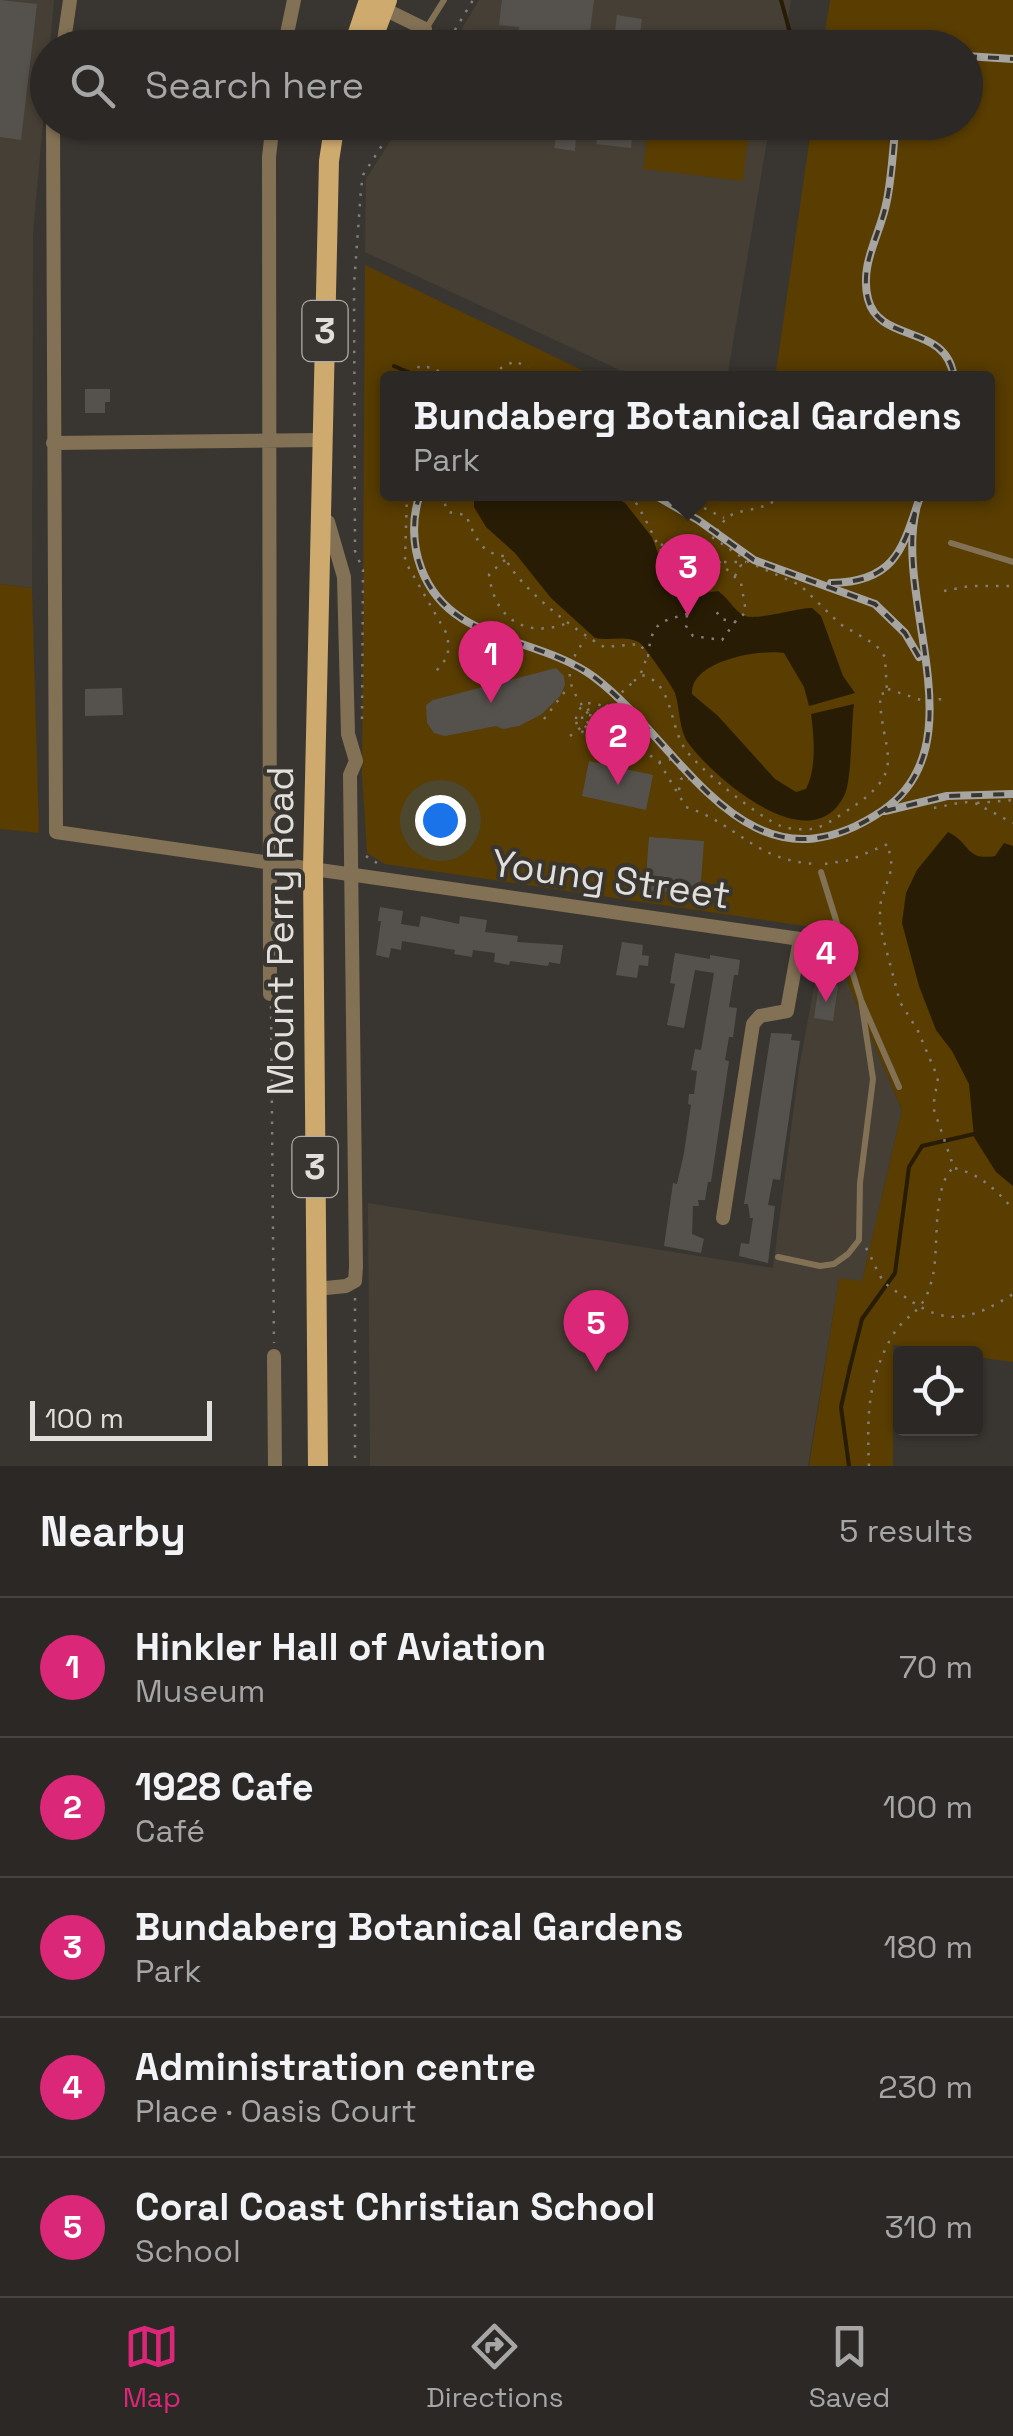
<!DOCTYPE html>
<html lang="en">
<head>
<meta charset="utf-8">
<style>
	body { margin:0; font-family:"Space Grotesk",sans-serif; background:#373432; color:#f1f3f6 }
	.controls { position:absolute; right:30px; bottom:30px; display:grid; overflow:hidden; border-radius:10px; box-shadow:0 2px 8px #0004 }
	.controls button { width:90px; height:90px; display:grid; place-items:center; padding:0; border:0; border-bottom:2px solid #474442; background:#2b2825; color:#f1f3f6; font:50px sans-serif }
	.scale { position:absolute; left:30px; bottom:25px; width:182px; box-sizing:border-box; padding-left:10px; border:5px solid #e1dfdc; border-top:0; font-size:28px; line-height:35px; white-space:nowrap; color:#e1dfdc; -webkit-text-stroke:8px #393631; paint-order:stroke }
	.you { position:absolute; left:440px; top:820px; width:35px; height:35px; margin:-25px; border:8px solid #fff; border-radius:50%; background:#1a73e8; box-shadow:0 0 0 15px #1a73e833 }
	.badge { display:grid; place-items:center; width:65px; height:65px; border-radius:50%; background:#db2777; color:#fff; font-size:32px; font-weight:700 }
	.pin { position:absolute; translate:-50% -82px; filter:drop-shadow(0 2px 5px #0008) }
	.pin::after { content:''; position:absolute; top:52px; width:35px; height:30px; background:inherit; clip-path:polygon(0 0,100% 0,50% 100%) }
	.popup { position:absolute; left:380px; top:371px; width:615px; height:130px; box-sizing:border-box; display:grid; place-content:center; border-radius:10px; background:#2b2825; filter:drop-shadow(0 2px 8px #0005); font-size:32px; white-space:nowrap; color:#a6a6a7 }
	.popup b { font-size:38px; color:#f1f3f6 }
	.popup::after { content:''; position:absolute; left:50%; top:100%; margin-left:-20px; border:20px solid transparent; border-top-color:#2b2825 }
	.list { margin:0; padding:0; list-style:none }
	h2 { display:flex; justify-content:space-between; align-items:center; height:130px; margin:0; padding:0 40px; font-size:42px }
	h2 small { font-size:32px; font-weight:400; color:#a6a6a7 }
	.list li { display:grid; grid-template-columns:65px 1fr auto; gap:30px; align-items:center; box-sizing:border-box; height:140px; padding:0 40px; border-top:2px solid #474442 }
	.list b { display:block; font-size:38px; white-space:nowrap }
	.list p { margin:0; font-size:32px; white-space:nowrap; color:#a6a6a7 }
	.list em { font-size:32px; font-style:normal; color:#a6a6a7 }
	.icon { flex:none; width:55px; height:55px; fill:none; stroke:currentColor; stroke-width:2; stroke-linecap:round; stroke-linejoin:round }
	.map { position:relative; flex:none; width:1013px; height:1466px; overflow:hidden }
	.search { position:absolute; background:#2b2825; box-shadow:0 2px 8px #0004; left:30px; right:30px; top:30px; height:110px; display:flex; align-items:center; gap:25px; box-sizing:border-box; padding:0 35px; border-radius:55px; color:#a6a6a7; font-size:38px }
	.sheet { height:830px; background:#2b2825 }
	nav { display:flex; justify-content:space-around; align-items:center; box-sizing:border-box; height:140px; border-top:2px solid #474442; background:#2b2825; font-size:28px; color:#a6a6a7 }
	nav a { display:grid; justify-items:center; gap:5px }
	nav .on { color:#db2777 }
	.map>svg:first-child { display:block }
	.built { fill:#463f35 }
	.green { fill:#593d01 }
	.water { fill:#281c05 }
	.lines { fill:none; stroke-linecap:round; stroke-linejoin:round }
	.stream { stroke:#281c05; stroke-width:4 }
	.building { fill:#55524d }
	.path { stroke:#827f7b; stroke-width:2.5; stroke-dasharray:2.5 8; stroke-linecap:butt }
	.lane { stroke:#837155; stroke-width:6 }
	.street { stroke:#837155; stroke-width:14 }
	.primary { stroke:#ceaa6e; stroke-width:20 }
	.rail-casing { stroke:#a7a5a1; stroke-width:8 }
	.rail { stroke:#393631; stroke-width:4; stroke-dasharray:11; stroke-linecap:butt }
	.labels { text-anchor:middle; stroke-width:8; stroke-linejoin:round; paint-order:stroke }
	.shield { fill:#393631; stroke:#afaca9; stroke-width:2.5 }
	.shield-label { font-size:35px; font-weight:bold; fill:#e1dfdc }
	.street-label { font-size:38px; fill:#e1dfdc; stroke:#393631 }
</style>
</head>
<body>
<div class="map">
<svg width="1013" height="1466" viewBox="0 0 1013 1466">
	<rect width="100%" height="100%" fill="#393631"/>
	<path class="built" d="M0,0H54L33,233L32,588L0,584Z
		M479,0H791L783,47L450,48Z
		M402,123H770L727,378H637L365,252L366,179Z
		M825,929L902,1110L862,1282L839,1279L808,1466H370L368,1203L773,1268L799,1068Z"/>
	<path class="green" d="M830,0H1013V1362L976,1357V1354L893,1345V1466H809L839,1278L862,1281L902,1110L825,929L385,864L367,853L362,774L365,265L598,378H388V494H988V378H775L812,123L966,122V48L823,47Z
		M649,123H750L743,181L643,169Z
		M0,584L32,588L39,833L0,829Z"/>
	<path class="water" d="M474,494H590L597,500L618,499L625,503L652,537L664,570L692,595L718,591C728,598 732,607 741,614C751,623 795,608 812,608L821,616L843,676L855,693L809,706L804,687L784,653C759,649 690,661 692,694L718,716L775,779L796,792L806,789C817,768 814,736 811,714L854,704C851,725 852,782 844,796C811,861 716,780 689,744C679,732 680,708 675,693C673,687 645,647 640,643C627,635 610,641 595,638L551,598L515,553L486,527L474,507Z
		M948,832C971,843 965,861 995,856L1004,843L1013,846V1186L996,1172L974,1137L969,1084L952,1051L936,1030L919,986L902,923L906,893L917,870Z"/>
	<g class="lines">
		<path class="stream" d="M781,0L791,36L801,48
			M394,366L422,378
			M849,1466L841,1407L850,1367L862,1319L895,1273L909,1167L922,1146L974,1134"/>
	</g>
	<path class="building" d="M0,0L37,4L21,140L0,137Z
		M502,0H594L588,48H568L569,40L518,35L519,27L499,25Z
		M617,15L642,19L638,48H613Z
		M559,122H634L631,148L596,144L597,140L576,137L575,151L554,148Z
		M85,389H110V402H105V413H85Z
		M556,668L564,676L565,685L560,696L542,714L519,726L503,729L496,726L445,736L434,733L427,723L426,705L433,700Z
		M122,688L123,715L85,716V689Z
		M589,761L653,775L646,810L582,796Z
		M649,837L704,841L700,894L645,890Z
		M380,907L403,911L401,924L419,927L421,916L459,924L460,916L487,920L485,932L518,936L517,942L563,945L560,964L549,962L548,966L510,961L509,965L494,962L495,953L473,950L472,957L454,954L455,950L402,941L401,950L391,948L389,958L376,955L381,921H378Z
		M622,942L643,945L642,955L649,956L648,966L639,965L637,978L616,975Z
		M675,953L710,959V955L740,960L738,975H734L729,1007L737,1008L733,1037H729L725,1060L729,1061L711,1182H708L705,1200H698L699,1206H693L692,1234L704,1239L701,1253L664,1246L673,1183L677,1184L684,1153L691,1105L688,1104L689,1094H694L697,1071L691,1070L695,1049L701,1050L714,973L695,970L684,1028L667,1025L675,984L670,983Z
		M819,984L838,986L833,1021L814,1018Z
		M771,1033L792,1034L791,1040L800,1041L780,1180L773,1179L768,1205L775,1206L768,1263L739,1256L741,1243L749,1244L753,1218H750L748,1204H744Z"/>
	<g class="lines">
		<path class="path" d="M444,48L473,0
			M414,378L419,366L434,368L447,378
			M474,378L489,375L491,378
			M495,378L501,368L515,361L528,368
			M382,433L388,432
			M407,494L405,561L448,636V656L434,674
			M441,494L448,512L466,515C474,534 480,554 504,556C519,588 573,629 604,647L640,644L648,656C652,624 657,622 687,614L696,590
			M630,494C653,525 662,571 696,590L693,574L707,550L741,583L746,612L735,622
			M676,494L724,518
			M756,494H760
			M661,544L672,553L707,550L711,539
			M505,560L489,574C494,619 526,640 570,622
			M724,562H746
			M735,576L741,565L738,561
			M944,591L970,586H1013
			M687,615L686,626L693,636L722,640L735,622L721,619L716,611
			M641,673L647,657
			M634,681L641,675C673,681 669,725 685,749C698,768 759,818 781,826C789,829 803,830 811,829C824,827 834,819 845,812C913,769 880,755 880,694L887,693L885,657L876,645L840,624L800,585L750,563L712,537C717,532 722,522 727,518C736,509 761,511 774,501L775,494
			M888,689L921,700L949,699
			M576 719a16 16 0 1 1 32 0a16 16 0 1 1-32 0Z
			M582 719a10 10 0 1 1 20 0a10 10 0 1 1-20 0Z
			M589,715L596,716L632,683
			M596,716C594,746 627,744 645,752C650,755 654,759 659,762L672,759L664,750
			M362,719L363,570L355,551L354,285L361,189L363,175L397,122
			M544,719L566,690H569
			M570,736L588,722L589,715C566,684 562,671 586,638
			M672,759L685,775
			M659,762L686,807C738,824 754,861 817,864
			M679,790L681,779L686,776L689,780
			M977,803L1013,800
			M934,808L963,802L975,803L1013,823
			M366,856L377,863
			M825,864L850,860L888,844L892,867L880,905V926L900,1002L918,1031L938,1078L933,1107L954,1168C980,1174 995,1189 1013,1209
			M271,1006L274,1343
			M866,1248C873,1259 877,1274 885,1283C892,1290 903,1295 911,1301C949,1327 975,1318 1013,1294
			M355,1298V1466
			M869,1466C867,1418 867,1382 891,1338C907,1310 924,1317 933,1275C939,1247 932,1189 952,1169"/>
		<path class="lane" d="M414,48L444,0
			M344,126L360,122
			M951,543L1013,562
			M821,872L861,1000L899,1087
			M778,1257L820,1266L834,1264L848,1254L859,1240L860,1183L873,1079L861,1000"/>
		<path class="street" d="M376,5L425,29
			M63,48L70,0
			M284,48L294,0
			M53,122L56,832L800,939L787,1011L760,1016L753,1024L723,1218
			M53,443L322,440
			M270,994L269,157L273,122
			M316,1289L346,1286L355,1281L356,1267L350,775L356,761L348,734L344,577L328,522
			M274,1356L275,1466"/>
		<path class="primary" d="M353,48L369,0
			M369,48L387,0
			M318,1466L313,868L329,161L335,122"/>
		<defs>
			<path id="rail" d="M966,56L1013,59
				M896,122C893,148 892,175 887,200C881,234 859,263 868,299C880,345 947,322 954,378
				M420,494C412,517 412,544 421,568C449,644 537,635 594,677C683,744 745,903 882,811C979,746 894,601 916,510
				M653,494L698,520L754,560L875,604L905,633L919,657
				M831,583C897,582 903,547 921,494
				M885,811L947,796L1013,794"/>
		</defs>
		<use href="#rail" class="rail-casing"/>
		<use href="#rail" class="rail"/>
	</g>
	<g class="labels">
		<g class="shield">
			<rect x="302.5" y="301" width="45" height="60" rx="8"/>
			<rect x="292.5" y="1137" width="45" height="60" rx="8"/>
		</g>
		<g class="shield-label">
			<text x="325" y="343">3</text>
			<text x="315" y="1179">3</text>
		</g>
		<g class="street-label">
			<text transform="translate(611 879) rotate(8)" y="13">Young Street</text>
			<text transform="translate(280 931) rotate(-90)" y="13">Mount Perry Road</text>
		</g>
	</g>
</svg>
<div class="controls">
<button><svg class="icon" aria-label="locate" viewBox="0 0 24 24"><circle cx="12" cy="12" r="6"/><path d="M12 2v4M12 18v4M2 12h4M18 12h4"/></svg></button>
</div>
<div class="scale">100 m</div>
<div class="you"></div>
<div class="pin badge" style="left:491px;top:703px">1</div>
<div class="pin badge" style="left:618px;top:785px">2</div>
<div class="pin badge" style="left:688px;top:616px">3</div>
<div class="popup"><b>Bundaberg Botanical Gardens</b>Park</div>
<div class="pin badge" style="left:826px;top:1002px">4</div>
<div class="pin badge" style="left:596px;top:1372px">5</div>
<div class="search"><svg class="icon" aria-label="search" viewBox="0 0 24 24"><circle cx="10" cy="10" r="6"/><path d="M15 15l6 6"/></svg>Search here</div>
</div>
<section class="sheet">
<h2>Nearby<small>5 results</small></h2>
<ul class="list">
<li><span class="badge">1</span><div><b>Hinkler Hall of Aviation</b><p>Museum</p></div><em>70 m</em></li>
<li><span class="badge">2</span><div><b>1928 Cafe</b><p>Café</p></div><em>100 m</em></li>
<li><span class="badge">3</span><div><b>Bundaberg Botanical Gardens</b><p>Park</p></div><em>180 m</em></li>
<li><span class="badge">4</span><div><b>Administration centre</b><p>Place · Oasis Court</p></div><em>230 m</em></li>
<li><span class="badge">5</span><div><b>Coral Coast Christian School</b><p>School</p></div><em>310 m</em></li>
</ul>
</section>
<nav>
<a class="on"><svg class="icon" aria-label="map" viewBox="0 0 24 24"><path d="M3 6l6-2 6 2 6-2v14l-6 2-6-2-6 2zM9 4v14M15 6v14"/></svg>Map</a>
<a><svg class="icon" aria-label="directions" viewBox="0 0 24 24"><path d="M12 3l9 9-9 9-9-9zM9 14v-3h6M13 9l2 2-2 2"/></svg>Directions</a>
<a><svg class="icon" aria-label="saved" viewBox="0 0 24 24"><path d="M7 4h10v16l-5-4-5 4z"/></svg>Saved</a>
</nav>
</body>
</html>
